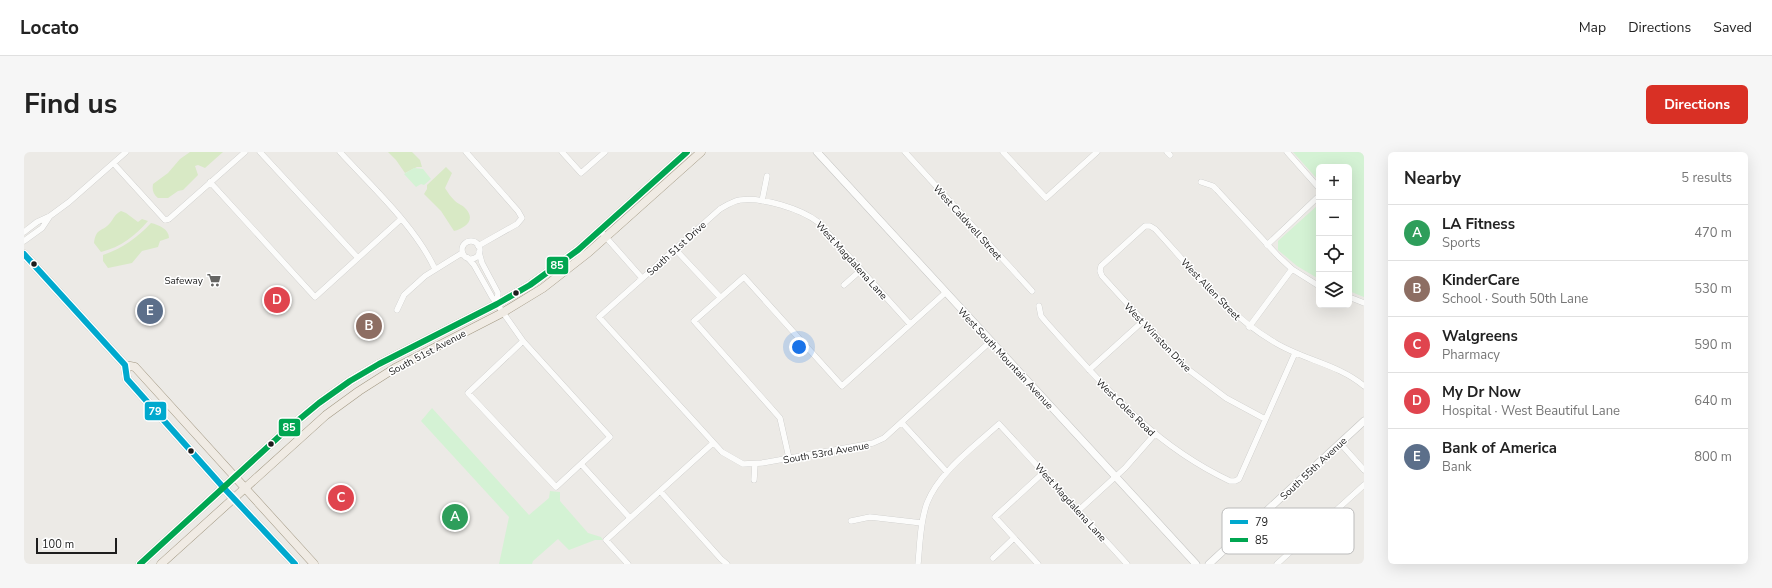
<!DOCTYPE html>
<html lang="en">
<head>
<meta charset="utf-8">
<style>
	body { margin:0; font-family:"Nunito Sans",sans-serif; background:#f6f6f6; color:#222 }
	.controls { position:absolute; right:12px; top:12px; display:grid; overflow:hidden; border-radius:6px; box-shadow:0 4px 16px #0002 }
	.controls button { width:36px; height:36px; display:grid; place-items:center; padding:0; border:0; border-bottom:1px solid #e0e0e0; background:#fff; color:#222; font:20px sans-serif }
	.scale { position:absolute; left:12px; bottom:10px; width:81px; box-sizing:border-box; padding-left:4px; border:2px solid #1d1d1d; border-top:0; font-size:11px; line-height:14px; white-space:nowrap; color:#1d1d1d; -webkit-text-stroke:3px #fff; paint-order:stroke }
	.you { position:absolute; left:775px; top:195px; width:14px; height:14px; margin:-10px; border:3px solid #fff; border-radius:50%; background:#1a73e8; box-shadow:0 0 0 6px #1a73e833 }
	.badge { display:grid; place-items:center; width:26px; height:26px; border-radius:50%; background:#d93025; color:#fff; font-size:13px; font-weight:700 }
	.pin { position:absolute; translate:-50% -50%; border:2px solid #fff; box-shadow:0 1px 4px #0006 }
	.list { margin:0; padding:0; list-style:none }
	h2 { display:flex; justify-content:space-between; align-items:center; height:52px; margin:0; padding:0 16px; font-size:17px }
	h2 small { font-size:13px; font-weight:400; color:#767676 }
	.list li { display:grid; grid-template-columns:26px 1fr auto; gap:12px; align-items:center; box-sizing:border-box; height:56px; padding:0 16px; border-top:1px solid #e0e0e0 }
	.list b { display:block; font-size:15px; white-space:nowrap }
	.list p { margin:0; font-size:13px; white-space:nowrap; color:#767676 }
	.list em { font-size:13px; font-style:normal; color:#767676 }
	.icon { flex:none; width:22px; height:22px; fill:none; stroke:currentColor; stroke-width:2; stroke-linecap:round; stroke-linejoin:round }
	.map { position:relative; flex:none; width:1340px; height:412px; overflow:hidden; border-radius:6px }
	header { display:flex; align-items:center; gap:24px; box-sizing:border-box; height:56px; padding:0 20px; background:#fff; border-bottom:1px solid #e0e0e0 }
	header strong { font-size:19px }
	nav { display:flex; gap:22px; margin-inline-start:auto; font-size:14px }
	.intro { display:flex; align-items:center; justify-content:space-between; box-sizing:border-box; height:96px; padding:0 24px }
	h1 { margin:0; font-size:28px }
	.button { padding:10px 18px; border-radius:6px; background:#d93025; color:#fff; font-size:14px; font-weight:700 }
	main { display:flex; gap:24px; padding:0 24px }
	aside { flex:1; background:#fff; border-radius:6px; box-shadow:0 4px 16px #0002 }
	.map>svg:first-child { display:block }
	.grass { fill:#d8e9c5 }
	.park { fill:#d4f2d4 }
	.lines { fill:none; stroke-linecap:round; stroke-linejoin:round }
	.minor-casing { stroke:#c4c4c2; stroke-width:6 }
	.tertiary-casing { stroke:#c4c4c2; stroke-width:8 }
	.primary-casing { stroke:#a29883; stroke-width:9 }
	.minor { stroke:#fcfcfb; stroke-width:5.5 }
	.tertiary { stroke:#fcfcfb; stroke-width:7 }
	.primary { stroke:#f0ebe4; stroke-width:8 }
	.bus-1-casing { stroke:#fff; stroke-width:9 }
	.bus-2-casing { stroke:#fff; stroke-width:9 }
	.bus-1 { stroke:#00a9ce; stroke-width:6 }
	.bus-2 { stroke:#00a651; stroke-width:6 }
	.bus-dot { fill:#1d1d1d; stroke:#fff; stroke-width:1.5 }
	.labels { text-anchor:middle; stroke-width:3; stroke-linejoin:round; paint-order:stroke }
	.street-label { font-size:10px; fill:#1d1d1d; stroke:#fff }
	.poi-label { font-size:10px; fill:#1d1d1d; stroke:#fff; text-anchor:end }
	.key { fill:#fff; stroke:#bbb; stroke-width:1 }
	.key-label { font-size:11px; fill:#1d1d1d }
	.line-badge { stroke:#fff; stroke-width:1.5 }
	.badge-label { font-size:11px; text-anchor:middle; font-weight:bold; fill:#fff }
</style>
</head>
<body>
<header>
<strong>Locato</strong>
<nav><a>Map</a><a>Directions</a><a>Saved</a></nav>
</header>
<div class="intro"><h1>Find us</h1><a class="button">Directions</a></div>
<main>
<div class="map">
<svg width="1340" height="412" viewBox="0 0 1340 412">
	<rect width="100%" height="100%" fill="#eceae6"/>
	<path class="grass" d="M166,0H199L181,16L174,13L171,14L174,23L159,38L154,39L144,46H134C129,42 128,38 129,32L144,21L156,7Z
		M364,0H388L396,8L398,15H393L381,21L372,8Z
		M422,15L428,21L421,36C424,41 427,45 431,49C434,52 439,53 442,57C452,68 441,76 430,79L417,59L400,42L403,37V33Z
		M97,59L102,61L114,70L118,67L124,69C111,84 97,95 77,100L70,91C72,75 79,80 86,71C90,66 91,62 97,59Z
		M127,71C135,73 145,77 145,86L136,89L134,95L118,99L108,111L84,116L79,109V103C99,96 113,86 127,71Z"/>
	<path class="park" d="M1269,0H1340V145L1325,139V15H1295V29Z
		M390,16L399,17L407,27L400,33L397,32L392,35L380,22Z
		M1295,52V127L1273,114L1254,98V89Z
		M408,256L505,363L525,346L526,339L536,340V349L564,381L577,385L579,388H571L545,398L534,387L509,409L508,412H475L485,365L397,269Z"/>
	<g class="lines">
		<defs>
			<path id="minor" d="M236,0L334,106
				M316,0C348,35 391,74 411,117
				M442,0L494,59L498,66L493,72L454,94
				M538,0L557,21L581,0
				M881,0L1008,139
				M979,0L1022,46L1073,0
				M1143,0L1146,3
				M1263,0L1295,36
				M90,12L141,68L145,67L221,0
				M186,30L291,145L377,67
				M1177,30L1189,34L1193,38L1255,105L1268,117L1295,134
				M738,49L743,24
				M0,80L13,70L26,64L45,50L102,0
				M580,83L618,126
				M0,89L18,76L26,64
				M438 98a9 9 0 1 1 18 0a9 9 0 1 1-18 0Z
				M1243,93L1295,44
				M651,97L696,145
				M455,100L458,111L474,141L473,152
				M444,106L450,113L468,145L499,189L586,285L532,335L444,241L499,189
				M820,133L837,118
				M1325,145L1340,151
				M1015,154L1017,164L1022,170C1079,233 1127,292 1206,329H1211L1215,327L1271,201
				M373,158L380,143L401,124L438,101
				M886,172L794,70C777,57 739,45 716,48C709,49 703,53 696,57L575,165L698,300L719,312L738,311L849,291L860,286L967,189
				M1225,175L1268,117
				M1065,218L1118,170
				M1241,267L1202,246L1161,215L1078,124L1076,119L1077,114L1121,74H1126L1131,77C1168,117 1202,162 1250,190C1279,208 1314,212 1340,234
				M878,271L923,320
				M1316,291L1340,318
				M765,306L756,266L670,169L720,125L818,234L921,141
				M557,312L606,366
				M730,328L731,312
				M636,339L697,407L703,412
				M1055,358L1101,316L1130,283
				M827,369L846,365L898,371
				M969,406L990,386
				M604,412L582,388L689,291
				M894,412C896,392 896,370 903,351C915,320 951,294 975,272L1103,412
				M1014,412L971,365L1020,320
				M1253,412L1340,333"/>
			<path id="tertiary" d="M793,0L1172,412
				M1185,412L1340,269"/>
			<path id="primary" d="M0,102L101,213L103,227L199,335L271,412
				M101,213L111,215L290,412
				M116,412L260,280L295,251L326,229L355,212L473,152L506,133L554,98L663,0
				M137,412L302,263L335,239L371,216L478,161L519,136L565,100L677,0"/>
		</defs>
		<use href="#minor" class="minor-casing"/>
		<use href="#tertiary" class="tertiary-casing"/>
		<use href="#primary" class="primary-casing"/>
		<use href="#minor" class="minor"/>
		<use href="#tertiary" class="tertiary"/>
		<use href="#primary" class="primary"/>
		<defs>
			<path id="bus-1" d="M0,102L101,213L103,227L199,335L271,412"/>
			<path id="bus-2" d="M116,412L260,280L295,251L326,229L355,212L473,152L506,133L554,98L663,0"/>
		</defs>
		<use href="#bus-1" class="bus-1-casing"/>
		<use href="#bus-2" class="bus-2-casing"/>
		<use href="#bus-1" class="bus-1"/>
		<use href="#bus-2" class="bus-2"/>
	</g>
	<defs>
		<symbol id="supermarket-bare" viewBox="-9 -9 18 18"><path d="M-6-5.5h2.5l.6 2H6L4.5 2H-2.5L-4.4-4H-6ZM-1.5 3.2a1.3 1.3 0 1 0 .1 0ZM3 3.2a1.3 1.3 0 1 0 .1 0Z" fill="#656563" stroke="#fff" stroke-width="2.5" paint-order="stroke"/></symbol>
	</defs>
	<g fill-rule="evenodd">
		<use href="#supermarket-bare" x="180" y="118" width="20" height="20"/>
	</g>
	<g class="bus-dot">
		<circle cx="10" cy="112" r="3.5"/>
		<circle cx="492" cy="141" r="3.5"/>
		<circle cx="247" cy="292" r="3.5"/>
		<circle cx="167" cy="299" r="3.5"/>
	</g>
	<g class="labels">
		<g class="street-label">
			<text transform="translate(944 70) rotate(48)" y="4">West Caldwell Street</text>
			<text transform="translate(652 96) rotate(-42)" y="4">South 51st Drive</text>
			<text transform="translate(828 108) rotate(48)" y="4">West Magdalena Lane</text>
			<text transform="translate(1187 137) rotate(46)" y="4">West Allen Street</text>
			<text transform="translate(1134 185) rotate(46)" y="4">West Winston Drive</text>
			<text transform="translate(403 200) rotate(-28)" y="4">South 51st Avenue</text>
			<text transform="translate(982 206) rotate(47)" y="4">West South Mountain Avenue</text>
			<text transform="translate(1102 255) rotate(44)" y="4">West Coles Road</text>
			<text transform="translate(802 300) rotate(-10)" y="4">South 53rd Avenue</text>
			<text transform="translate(1289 316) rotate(-43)" y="4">South 55th Avenue</text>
			<text transform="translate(1047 350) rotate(48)" y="4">West Magdalena Lane</text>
		</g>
		<g class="poi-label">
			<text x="179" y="132">Safeway</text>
		</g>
	</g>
	<rect x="1198" y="356" width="132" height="46" rx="6" class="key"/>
	<rect x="1206" y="368" width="18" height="4" fill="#00a9ce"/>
	<rect x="1206" y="386" width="18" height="4" fill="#00a651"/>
	<g class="key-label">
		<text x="1231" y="374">79</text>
		<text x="1231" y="392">85</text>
	</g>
	<g class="line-badge">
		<rect x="522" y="104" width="23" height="19" rx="4" fill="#00a651"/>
		<rect x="120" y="249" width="23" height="20" rx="4" fill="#00a9ce"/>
		<rect x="254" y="266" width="23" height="19" rx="4" fill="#00a651"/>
	</g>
	<g class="badge-label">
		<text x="533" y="117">85</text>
		<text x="131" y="263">79</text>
		<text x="265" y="279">85</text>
	</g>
</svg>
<div class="controls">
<button>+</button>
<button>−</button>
<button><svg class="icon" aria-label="locate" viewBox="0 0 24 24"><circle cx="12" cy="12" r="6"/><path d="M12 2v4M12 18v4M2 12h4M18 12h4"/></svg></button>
<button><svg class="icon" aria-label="layers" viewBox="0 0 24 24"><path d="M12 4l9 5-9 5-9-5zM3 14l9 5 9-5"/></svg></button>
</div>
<div class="scale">100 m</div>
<div class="you"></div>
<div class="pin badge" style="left:431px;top:365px;background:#2e9e5b">A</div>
<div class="pin badge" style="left:345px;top:174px;background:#8d6e63">B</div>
<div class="pin badge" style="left:317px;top:346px;background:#e0444e">C</div>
<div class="pin badge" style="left:253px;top:148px;background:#e0444e">D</div>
<div class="pin badge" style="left:126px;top:159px;background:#5c6f8a">E</div>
</div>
<aside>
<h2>Nearby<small>5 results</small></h2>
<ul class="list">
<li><span class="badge" style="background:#2e9e5b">A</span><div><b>LA Fitness</b><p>Sports</p></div><em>470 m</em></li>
<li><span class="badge" style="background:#8d6e63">B</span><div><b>KinderCare</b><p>School · South 50th Lane</p></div><em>530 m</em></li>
<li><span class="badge" style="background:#e0444e">C</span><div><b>Walgreens</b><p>Pharmacy</p></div><em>590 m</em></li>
<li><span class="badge" style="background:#e0444e">D</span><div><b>My Dr Now</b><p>Hospital · West Beautiful Lane</p></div><em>640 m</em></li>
<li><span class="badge" style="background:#5c6f8a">E</span><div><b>Bank of America</b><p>Bank</p></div><em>800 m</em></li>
</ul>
</aside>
</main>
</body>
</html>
